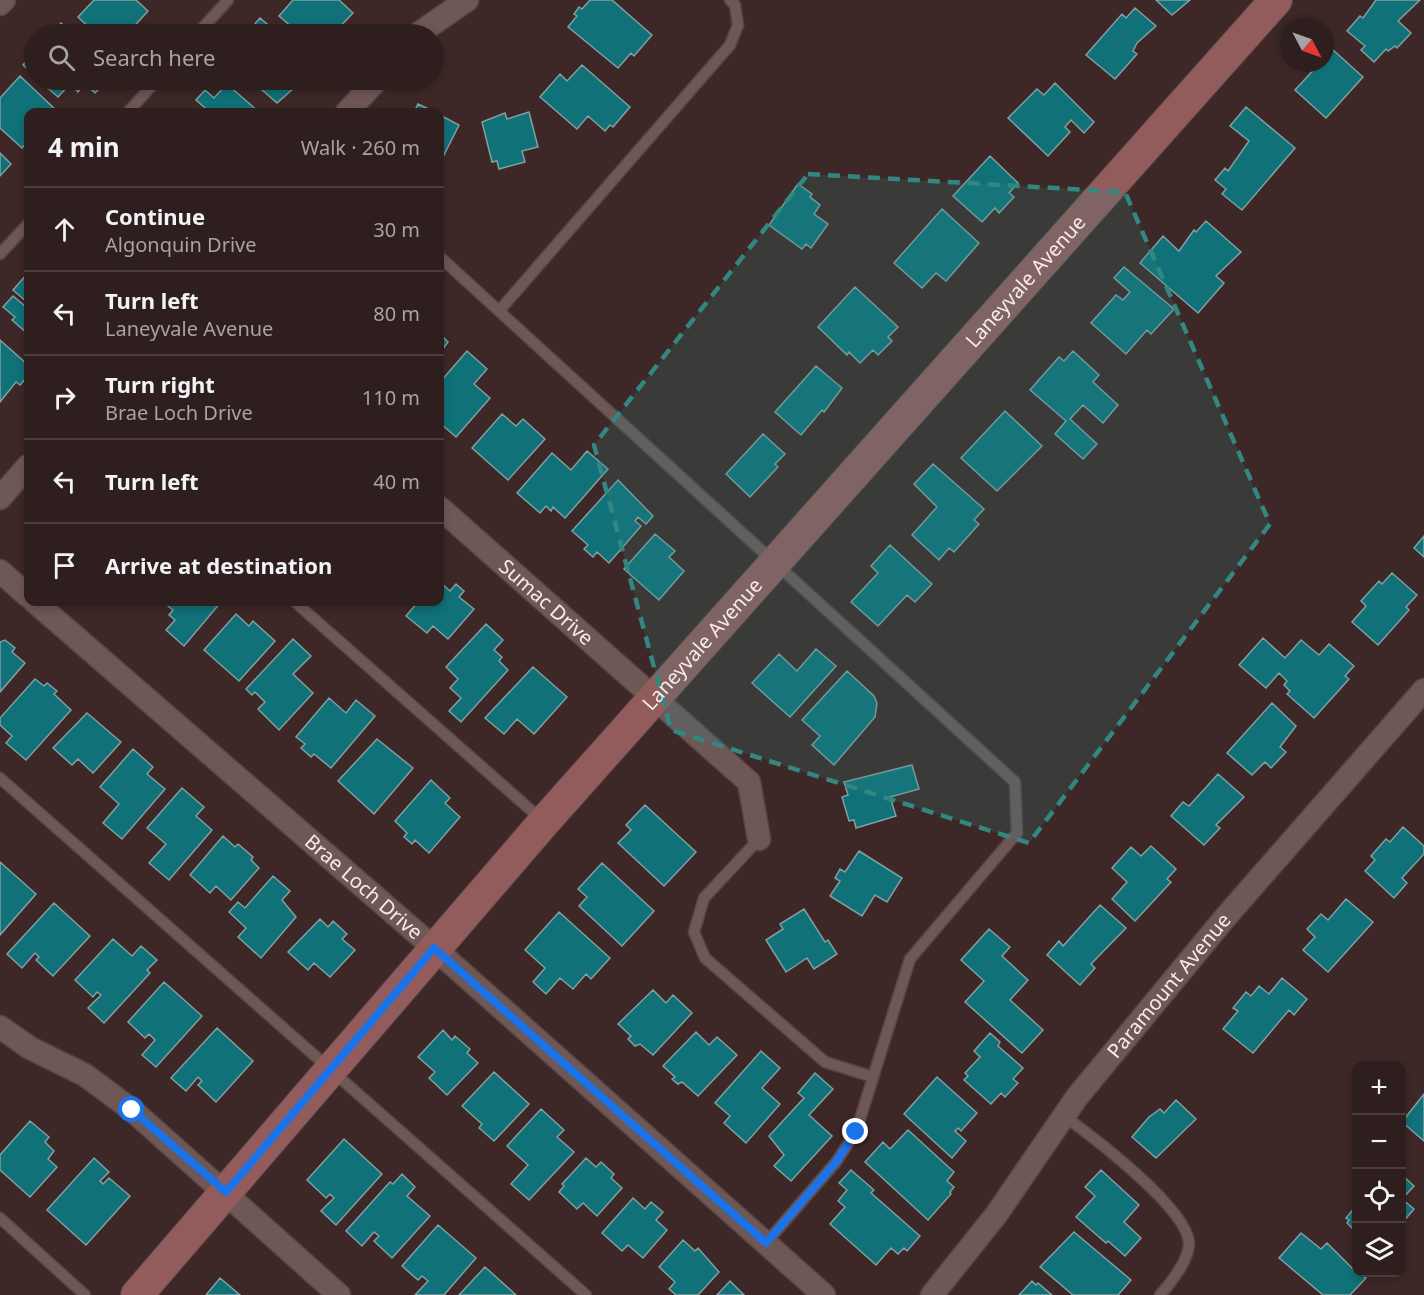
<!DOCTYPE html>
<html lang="en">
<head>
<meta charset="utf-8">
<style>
	body { margin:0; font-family:"Noto Sans",sans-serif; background:#362726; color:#f1f3f6 }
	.controls { position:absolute; right:18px; bottom:18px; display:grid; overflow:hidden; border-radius:12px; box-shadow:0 3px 9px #0003 }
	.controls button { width:54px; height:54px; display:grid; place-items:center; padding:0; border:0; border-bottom:2px solid #493c3b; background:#2e1e1d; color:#f1f3f6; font:30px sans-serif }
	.compass { position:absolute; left:1280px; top:18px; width:54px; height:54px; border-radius:50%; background:#2e1e1d; box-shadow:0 3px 9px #0003; rotate:131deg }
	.stop { position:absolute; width:18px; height:18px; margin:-14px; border:4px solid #1a73e8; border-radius:50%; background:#fff }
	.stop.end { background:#1a73e8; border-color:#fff; box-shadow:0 2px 6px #0008 }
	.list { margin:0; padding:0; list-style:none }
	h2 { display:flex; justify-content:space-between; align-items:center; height:78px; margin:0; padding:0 24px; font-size:26px }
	h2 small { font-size:20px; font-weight:400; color:#a7a2a4 }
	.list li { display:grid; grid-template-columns:39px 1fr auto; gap:18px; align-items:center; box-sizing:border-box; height:84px; padding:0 24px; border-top:2px solid #493c3b }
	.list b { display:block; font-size:22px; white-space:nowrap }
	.list p { margin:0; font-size:20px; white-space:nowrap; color:#a7a2a4 }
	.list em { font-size:20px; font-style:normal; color:#a7a2a4 }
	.icon { flex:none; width:33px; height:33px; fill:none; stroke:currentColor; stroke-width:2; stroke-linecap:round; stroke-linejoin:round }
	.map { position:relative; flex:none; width:1424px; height:1295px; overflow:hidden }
	.search { position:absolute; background:#2e1e1d; box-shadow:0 3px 9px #0003; left:24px; top:24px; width:420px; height:66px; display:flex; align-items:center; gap:15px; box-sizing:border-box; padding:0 21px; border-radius:33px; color:#a7a2a4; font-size:22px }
	.panel { position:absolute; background:#2e1e1d; box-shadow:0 3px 9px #0003; left:24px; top:108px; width:420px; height:498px; border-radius:12px }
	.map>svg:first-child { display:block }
	.building { fill:#107179; stroke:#829fa1; stroke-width:1.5 }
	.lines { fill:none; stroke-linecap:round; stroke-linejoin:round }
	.lane-casing { stroke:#564444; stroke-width:13 }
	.street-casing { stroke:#564444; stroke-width:25 }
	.secondary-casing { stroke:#564444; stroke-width:34 }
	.lane { stroke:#6f5756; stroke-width:10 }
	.street { stroke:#6f5756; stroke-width:22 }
	.secondary { stroke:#935c5c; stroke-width:32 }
	.route { stroke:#1a73e8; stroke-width:8 }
	.marked { fill:#328781; fill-opacity:0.2; stroke:#328781; stroke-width:4.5; stroke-dasharray:12 8; stroke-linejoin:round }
	.labels { text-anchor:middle; stroke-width:6; stroke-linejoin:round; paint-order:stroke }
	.street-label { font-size:20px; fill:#f9eaea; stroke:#3d2827 }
</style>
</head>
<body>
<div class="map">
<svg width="1424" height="1295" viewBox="0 0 1424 1295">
	<rect width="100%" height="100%" fill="#3d2827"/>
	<path class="building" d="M94,0H136L148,11L127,34H96L78,17Z
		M293,0H339L353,13L333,34H300L279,16Z
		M590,0H612L652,35L634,56L631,53L618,68L568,27L577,16L574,14L579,7L582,9Z
		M1156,0H1190L1172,15Z
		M1376,0H1420L1398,21L1411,33L1397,48L1395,46L1388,51L1386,49L1374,62L1361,50L1365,46L1347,31L1360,16L1363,18Z
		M1135,8L1156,26L1137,43L1133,51L1137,54L1115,79L1086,55L1122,14L1126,18Z
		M260,18L279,34H246Z
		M61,23L73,34H51Z
		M1332,49L1363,77L1326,118L1295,90L1320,63H1325V57Z
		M34,52V75L23,65Z
		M582,65L630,107L613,127L610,125L605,131L588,116L577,129L540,97L560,74L567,81Z
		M20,76L57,111L28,112V141L22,148L0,128V98Z
		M39,80H107L95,93L85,84L78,92L70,84L58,97Z
		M251,80H303L277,103Z
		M1055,83L1094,122L1084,133L1071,120L1065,127L1070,132L1048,156L1008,118L1037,89L1044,95Z
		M227,84L259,112H201L205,108L196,100L205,90L214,98Z
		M418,104L435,112H414Z
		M1246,107L1295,148L1242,210L1222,194L1226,189L1215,180L1225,168L1228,171L1249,141L1230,126Z
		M529,112L538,147L522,151L525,162L499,169L497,161L492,162L482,122L505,113L507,119Z
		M440,115L459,125L440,163Z
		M0,153L11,164L0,176Z
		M990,156L1018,183L1009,193L1014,197L999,213L995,208L982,222L953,196Z
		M798,184L812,194L810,197L820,205L814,214L828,224L811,248L806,244L802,249L769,225Z
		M942,209L979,243L946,281L936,273L922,288L894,263Z
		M1206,221L1241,252L1216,276L1224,283L1198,313L1140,263L1163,236L1179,251L1194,230L1196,232Z
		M1124,267L1174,309L1151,334L1147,330L1126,354L1091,323L1116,295L1123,300L1130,292L1114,278Z
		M28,273V334L12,320L15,317L3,307L13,296L25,306L28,303L13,290Z
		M855,287L898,327L888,337L892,341L878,355L873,350L860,363L849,352L847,355L818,327Z
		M440,334L448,342L440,353Z
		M0,340L28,365V376L20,385L16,382L0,402Z
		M467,351L487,369L474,384L490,398L456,437L440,423L442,421L440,419V382Z
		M1073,351L1099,375L1093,382L1118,405L1103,423L1083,405L1070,419L1097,444L1083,459L1055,434L1066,421L1030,390L1059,357L1064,361Z
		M816,366L842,388L824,412L822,410L801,435L775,412Z
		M1005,411L1042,446L997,491L961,458Z
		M502,414L516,426L523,419L545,439L508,480L472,448Z
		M763,434L785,454L775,464L778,467L750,497L726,474Z
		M587,451L608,469L565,518L553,507L551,511L546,506L540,513L517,493L552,453L571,470Z
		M933,464L984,509L974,520L979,524L954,552L949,548L939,560L912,535L937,507L914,484Z
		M618,480L653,516L646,524L638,517L635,521L641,526L609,563L597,552L593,557L584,549L588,545L572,531Z
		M655,534L675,551L669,557L684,571L659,600L624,569Z
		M1424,536V557L1414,548Z
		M890,545L932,584L915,602L907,595L878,626L851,602L878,573L871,566Z
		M1392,573L1417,595L1406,607L1409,610L1378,645L1352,622L1366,606L1361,601L1379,581L1382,584Z
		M440,582L450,591L456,584L464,591L459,597L474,609L448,639L433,626L427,633L406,616L418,602H440Z
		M163,602H221L184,646L166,630L175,620L169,615L173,610Z
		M236,614L249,626L253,621L275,641L239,681L204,650Z
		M486,624L503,640L494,650L502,657L499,661L508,670L461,722L449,711L461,698L450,688L458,679L446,667Z
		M1263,638L1285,658L1301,640L1319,655L1329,644L1354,666L1345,676L1349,679L1314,718L1287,694L1290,691L1284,685L1287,681L1279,673L1266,688L1239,665Z
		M293,639L311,656L293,674L313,693L279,730L258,709L265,702L255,692L252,695L246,689Z
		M5,640L15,648L12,652L25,663L0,692V642Z
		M816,649L836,666L790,717L752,683L779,654L797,671Z
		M533,667L567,697L534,734L517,719L504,734L485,718Z
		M847,671L874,696L877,703L875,717L834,765L812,745L820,736L802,720Z
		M35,679L44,686L47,683L57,691L54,694L71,710L26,760L6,743L12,736L0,725V718Z
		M329,698L346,713L356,700L375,716L331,768L314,754L311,757L301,748L305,744L296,737Z
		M1272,703L1296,726L1280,747L1286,752L1271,768L1265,762L1252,775L1227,753Z
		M87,713L121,742L93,773L78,759L72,765L53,748Z
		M377,739L413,768L374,814L338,781Z
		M133,749L153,767L147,774L165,789L122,839L103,823L119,804L100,787Z
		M912,765L919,789L890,797L896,816L856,828L854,820L849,821L842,797L848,795L844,782Z
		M1218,774L1244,797L1216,825L1220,828L1204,845L1171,816L1183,802L1189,806Z
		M431,780L450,798L445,803L460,817L429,853L415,840L412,844L404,837L407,833L395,821Z
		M182,788L204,807L196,816L212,830L169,880L149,863L166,844L147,828Z
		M645,805L696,852L664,886L618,843L631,830L626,825Z
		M1403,827L1424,846V854L1402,878L1407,883L1394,898L1365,871L1375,860L1371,856L1386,839L1390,842Z
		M223,836L235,847L238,844L253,857L251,860L259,868L231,900L216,886L210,893L190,875Z
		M1151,846L1176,869L1167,879L1171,882L1135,921L1112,899L1127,882L1112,868L1131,847L1141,856Z
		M859,851L902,878L887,902L875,895L862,916L830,896L840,881L835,878L840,869L845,872Z
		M0,862L36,894L0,935Z
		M602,863L654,911L622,946L579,906L587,897L578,889Z
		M273,876L290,891L282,900L296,917L261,958L238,937L246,928L229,912L238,902L245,908Z
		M1346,899L1373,922L1328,972L1303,950L1315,937L1307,929L1321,914L1328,920Z
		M54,903L90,936L53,976L36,960L39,957L35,953L22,968L7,954Z
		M1100,905L1126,928L1091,964L1095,968L1080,985L1047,955L1059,941L1063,946Z
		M804,909L825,942L828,940L837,954L814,969L807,958L786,972L766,940L783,929L780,924Z
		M559,912L610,958L591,979L586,974L573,989L560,978L546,994L533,982L545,968L525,950Z
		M320,919L328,927L333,921L347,934L342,939L355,950L330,977L314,963L308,970L288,952Z
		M989,929L1010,947L1002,956L1028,980L1010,1000L1043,1030L1022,1053L965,1002L984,981L961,960Z
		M113,939L132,956L141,946L157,960L147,970L150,973L104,1023L88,1008L101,995L97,992L93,997L75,980Z
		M1282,978L1307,999L1294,1015L1289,1010L1253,1053L1223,1029L1238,1011L1233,1008L1246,992L1251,996L1259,986L1269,994Z
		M164,982L202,1016L156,1067L142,1055L155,1040L149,1034L145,1038L128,1022Z
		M653,990L666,1003L673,995L692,1013L653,1055L640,1044L635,1046L628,1039L631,1036L618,1024Z
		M217,1028L253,1061L216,1102L198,1085L202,1081L198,1077L186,1091L171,1078Z
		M443,1030L452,1040L455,1036L470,1049L467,1053L478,1063L447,1095L429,1078L435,1072L418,1057Z
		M696,1032L709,1045L717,1037L737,1055L698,1096L682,1082L678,1084L672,1079L675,1077L663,1066Z
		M990,1033L1000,1042L998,1046L1023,1068L1013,1079L1018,1083L1005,1097L1001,1093L991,1104L964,1080L968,1076L965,1073L980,1057L974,1051Z
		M761,1051L780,1068L762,1088L780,1104L746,1143L724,1123L730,1116L715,1103Z
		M494,1072L529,1104L494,1141L479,1128L482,1124L462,1106Z
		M815,1073L833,1089L809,1115L832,1136L791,1181L774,1166L784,1155L769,1136L804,1098L798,1093Z
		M937,1077L977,1113L961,1131L958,1128L955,1131L966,1141L952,1158L904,1114Z
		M1424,1094V1141L1402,1122Z
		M1176,1100L1196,1119L1156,1158L1132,1137L1149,1117L1160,1109L1164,1113Z
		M541,1109L564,1130L557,1137L574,1152L529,1200L511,1184L528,1165L507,1146Z
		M30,1121L49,1137L45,1142L54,1151L48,1159L57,1167L30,1197L0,1170V1155Z
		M908,1130L954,1172L947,1181L954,1187L950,1192L951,1194L928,1220L865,1162L883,1142L890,1149Z
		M344,1139L382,1174L336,1225L321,1211L334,1198L330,1194L326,1198L307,1180Z
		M94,1158L109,1172L100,1181L103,1184L109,1178L130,1196L86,1245L47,1210Z
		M586,1158L596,1167L601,1162L614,1174L611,1178L622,1188L597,1216L583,1203L577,1209L559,1192L564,1186L562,1184Z
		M851,1170L874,1190L871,1193L920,1236L907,1251L904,1248L898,1254L891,1248L876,1265L830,1224L845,1207L838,1201L847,1190L839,1183Z
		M1101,1170L1139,1205L1124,1222L1141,1238L1125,1256L1108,1241L1106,1243L1076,1217L1095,1196L1085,1187Z
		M402,1174L415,1187L407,1196L430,1216L392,1258L374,1241L379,1236L374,1232L362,1246L346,1231L390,1182L393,1184Z
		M1402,1175L1414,1186L1402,1199L1414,1209L1402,1223Z
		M633,1198L645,1209L651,1202L663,1212L656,1220L667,1230L643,1258L628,1245L622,1251L602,1233Z
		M1356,1206V1232L1347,1223L1349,1220L1346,1218Z
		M438,1225L476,1258L444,1295H415L428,1281L422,1276L418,1280L402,1266Z
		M1074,1232L1131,1280L1118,1295H1073L1040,1267Z
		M1301,1233L1321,1249L1327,1243L1356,1272L1366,1278L1350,1295H1323L1279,1258Z
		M683,1240L695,1251L698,1248L719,1272L698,1295H676L669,1289L675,1282L659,1267Z
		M485,1267L516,1295H459Z
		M220,1278L240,1295H206Z
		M730,1281L744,1295H717Z
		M1032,1281L1036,1285L1038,1283L1052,1295H1019Z"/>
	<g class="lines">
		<defs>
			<path id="lane" d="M197,34L228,0
				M128,112L157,80
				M0,254L28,224
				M440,257L499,311L730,45L738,25L735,5L730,0
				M499,311L1015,782L1017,833L910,959L856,1132L836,1162L766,1243
				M295,602L542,820
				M0,778L586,1295
				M759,839L704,898L694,932L705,958L825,1062L873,1077
				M1064,1116C1093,1137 1187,1208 1189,1243C1189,1260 1171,1283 1160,1295
				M0,1218L85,1295"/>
			<g id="street">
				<path d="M0,4L4,0"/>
				<path d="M418,34L467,0"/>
				<path d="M347,112L377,80"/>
				<path d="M0,498L28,466"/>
				<path id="s1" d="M440,508L749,782L759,839"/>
				<path d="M0,571L28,596"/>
				<path id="s2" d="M35,602L434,948L824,1295"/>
				<path d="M0,1027L30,1048L85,1075L132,1110L339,1295"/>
				<path id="s3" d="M932,1295L996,1215L1077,1097L1224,919L1424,690"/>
			</g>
			<g id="secondary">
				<path id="s4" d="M137,1295L544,822L1276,0"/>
			</g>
		</defs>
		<use href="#lane" class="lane-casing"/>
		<use href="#street" class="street-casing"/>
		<use href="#secondary" class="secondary-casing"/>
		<use href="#lane" class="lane"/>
		<use href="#street" class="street"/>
		<use href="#secondary" class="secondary"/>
	</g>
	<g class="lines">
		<path class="route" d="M132,1110L226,1192L434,948L766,1243L836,1162L856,1132"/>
	</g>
	<path class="marked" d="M808,174L1125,192L1270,524L1029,843L671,730L594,445Z"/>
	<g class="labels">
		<g class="street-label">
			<text dy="7" stroke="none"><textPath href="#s4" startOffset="1348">Laneyvale Avenue</textPath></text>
			<text dy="7" stroke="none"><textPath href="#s1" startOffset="142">Sumac Drive</textPath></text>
			<text dy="7" stroke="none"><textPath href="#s4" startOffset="862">Laneyvale Avenue</textPath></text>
			<text dy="7" stroke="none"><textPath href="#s2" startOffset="435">Brae Loch Drive</textPath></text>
			<text dy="7" stroke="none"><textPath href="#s3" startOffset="390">Paramount Avenue</textPath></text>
		</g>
	</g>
</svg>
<div class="controls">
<button>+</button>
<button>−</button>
<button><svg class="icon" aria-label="locate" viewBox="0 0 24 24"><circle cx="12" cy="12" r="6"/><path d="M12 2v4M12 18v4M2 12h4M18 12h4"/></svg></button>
<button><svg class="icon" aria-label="layers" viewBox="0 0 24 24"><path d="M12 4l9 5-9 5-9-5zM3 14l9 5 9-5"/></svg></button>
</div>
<svg class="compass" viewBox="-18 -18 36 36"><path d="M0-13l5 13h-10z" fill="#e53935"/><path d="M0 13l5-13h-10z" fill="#a7a2a4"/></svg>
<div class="stop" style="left:132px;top:1110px"></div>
<div class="stop end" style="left:856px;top:1132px"></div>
<div class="search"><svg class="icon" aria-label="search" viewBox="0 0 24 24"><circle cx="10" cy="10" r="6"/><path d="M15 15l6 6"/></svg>Search here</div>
<section class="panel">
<h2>4 min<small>Walk · 260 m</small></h2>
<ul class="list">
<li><svg class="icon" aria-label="ahead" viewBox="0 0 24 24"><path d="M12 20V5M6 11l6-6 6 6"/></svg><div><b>Continue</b><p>Algonquin Drive</p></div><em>30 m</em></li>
<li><svg class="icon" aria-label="left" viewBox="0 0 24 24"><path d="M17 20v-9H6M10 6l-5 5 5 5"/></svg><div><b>Turn left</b><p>Laneyvale Avenue</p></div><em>80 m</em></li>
<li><svg class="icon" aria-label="right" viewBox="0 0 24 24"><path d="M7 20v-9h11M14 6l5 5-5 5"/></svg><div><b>Turn right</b><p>Brae Loch Drive</p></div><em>110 m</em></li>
<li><svg class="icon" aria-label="left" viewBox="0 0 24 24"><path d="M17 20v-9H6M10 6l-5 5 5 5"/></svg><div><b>Turn left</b></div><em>40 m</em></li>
<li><svg class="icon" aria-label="arrive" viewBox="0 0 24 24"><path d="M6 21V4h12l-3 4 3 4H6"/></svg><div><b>Arrive at destination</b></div></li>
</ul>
</section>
</div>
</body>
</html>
